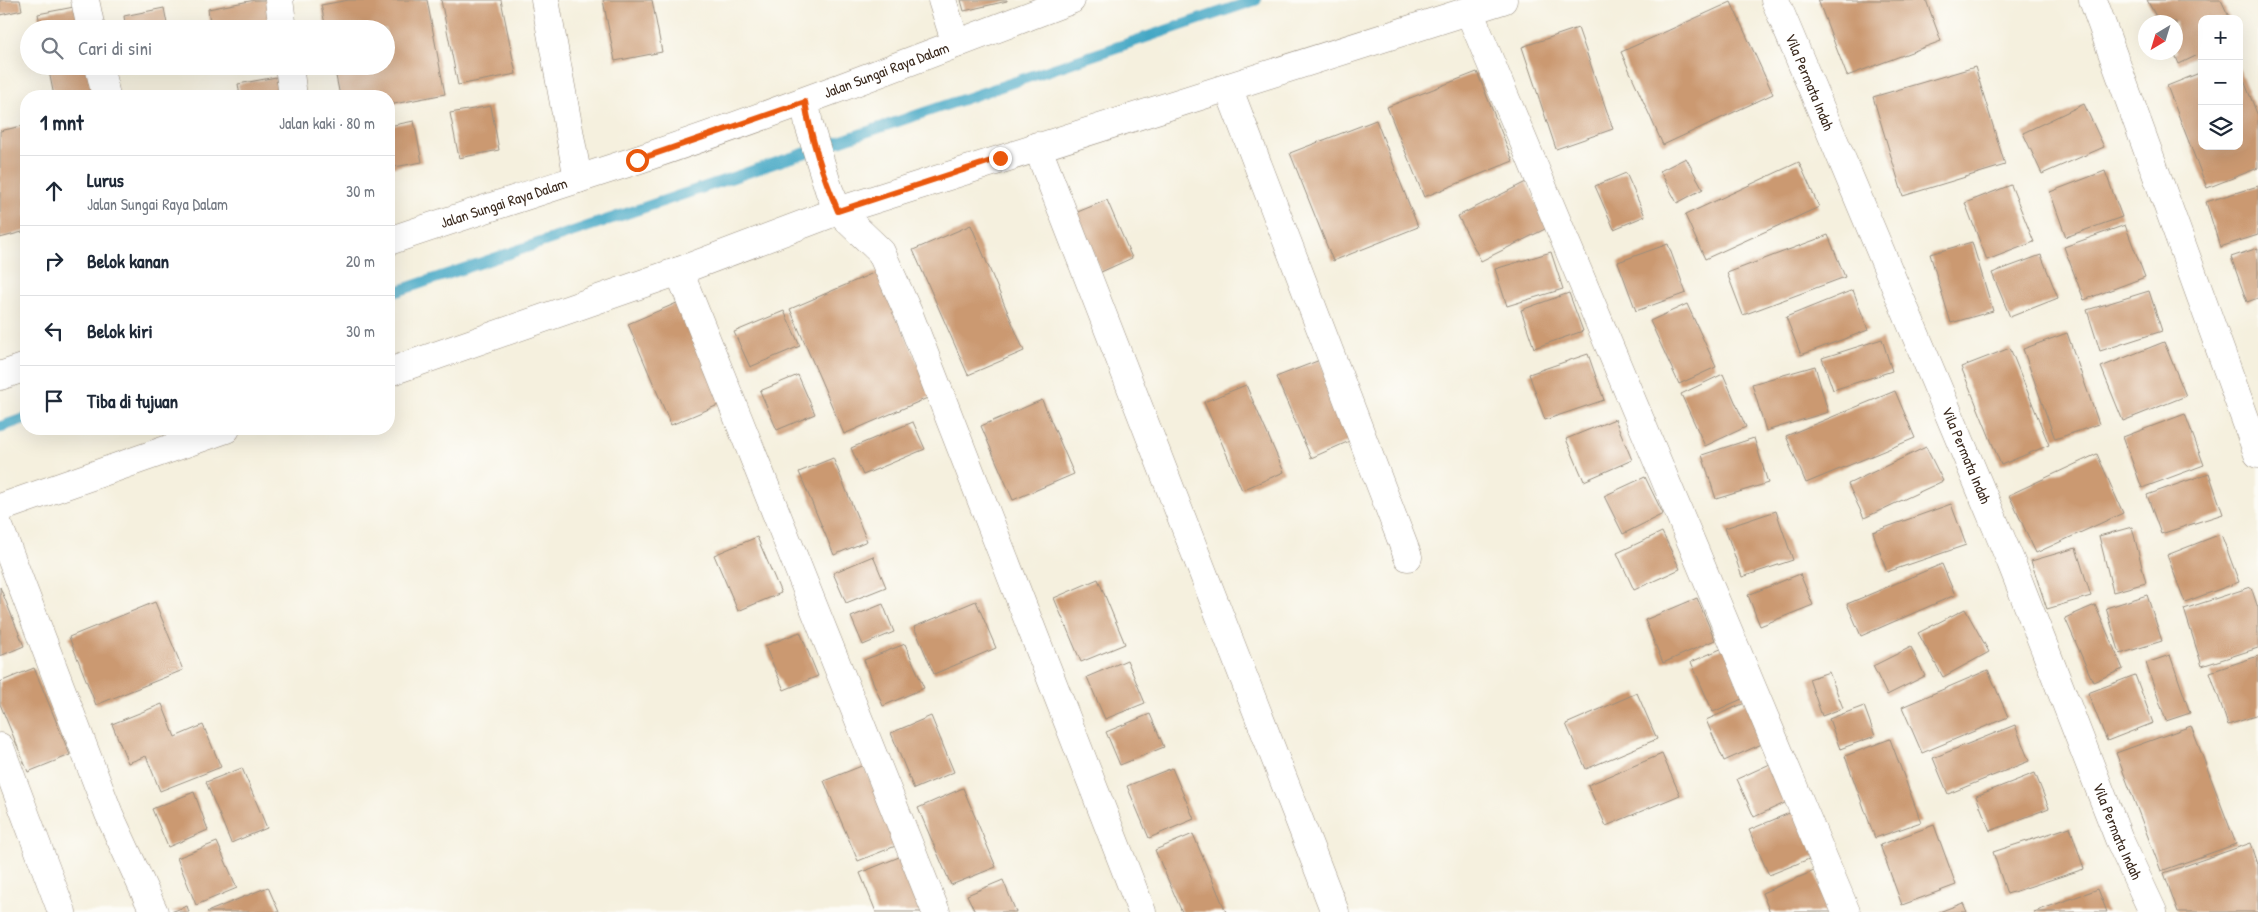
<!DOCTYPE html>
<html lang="id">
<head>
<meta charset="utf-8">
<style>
	body { margin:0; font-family:"Patrick Hand",sans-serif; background:#f6f6f7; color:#1f2937 }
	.controls { position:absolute; right:15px; top:15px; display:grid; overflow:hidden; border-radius:10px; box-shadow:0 5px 20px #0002 }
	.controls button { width:45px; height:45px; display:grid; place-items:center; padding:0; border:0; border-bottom:1px solid #e0e1e3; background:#fff; color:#1f2937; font:25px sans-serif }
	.compass { position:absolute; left:2138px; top:15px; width:45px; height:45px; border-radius:50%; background:#fff; box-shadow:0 5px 20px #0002; rotate:218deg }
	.stop { position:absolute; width:15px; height:15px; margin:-11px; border:4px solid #ea580c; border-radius:50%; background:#fff }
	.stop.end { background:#ea580c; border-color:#fff; box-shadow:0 1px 5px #0008 }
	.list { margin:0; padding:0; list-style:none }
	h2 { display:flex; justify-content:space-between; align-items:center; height:65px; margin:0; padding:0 20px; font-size:21px }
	h2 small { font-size:16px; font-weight:400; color:#747a83 }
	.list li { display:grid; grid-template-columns:32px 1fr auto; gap:15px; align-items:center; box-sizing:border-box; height:70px; padding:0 20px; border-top:1px solid #e0e1e3 }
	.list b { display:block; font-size:19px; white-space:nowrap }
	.list p { margin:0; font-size:16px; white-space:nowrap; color:#747a83 }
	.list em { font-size:16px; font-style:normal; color:#747a83 }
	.icon { flex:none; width:28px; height:28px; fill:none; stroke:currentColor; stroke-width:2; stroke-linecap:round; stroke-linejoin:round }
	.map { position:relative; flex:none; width:2258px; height:912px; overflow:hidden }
	.search { position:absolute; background:#fff; box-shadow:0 5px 20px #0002; left:20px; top:20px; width:375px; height:55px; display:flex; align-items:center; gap:12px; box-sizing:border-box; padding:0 18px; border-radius:28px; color:#747a83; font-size:19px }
	.panel { position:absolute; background:#fff; box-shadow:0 5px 20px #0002; left:20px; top:90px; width:375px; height:345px; border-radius:20px }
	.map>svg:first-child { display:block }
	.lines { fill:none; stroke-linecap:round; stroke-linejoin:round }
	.stream { stroke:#45a7c5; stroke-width:11 }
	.building { fill:#cb9971 }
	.minor-casing { stroke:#988d7e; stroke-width:29 }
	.tertiary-casing { stroke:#988d7e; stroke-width:29 }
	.minor { stroke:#fff; stroke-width:28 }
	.tertiary { stroke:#fff; stroke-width:28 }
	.route { stroke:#ea580c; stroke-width:6 }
	.labels { text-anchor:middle; stroke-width:5; stroke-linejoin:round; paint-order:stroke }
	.street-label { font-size:15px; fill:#3b2a1e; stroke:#fdfcf7 }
</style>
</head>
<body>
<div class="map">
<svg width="2258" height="912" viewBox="0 0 2258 912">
	<rect width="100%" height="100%" fill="#fdfcf7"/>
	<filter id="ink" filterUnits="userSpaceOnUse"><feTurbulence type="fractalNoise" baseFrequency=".02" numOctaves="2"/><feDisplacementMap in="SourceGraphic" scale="10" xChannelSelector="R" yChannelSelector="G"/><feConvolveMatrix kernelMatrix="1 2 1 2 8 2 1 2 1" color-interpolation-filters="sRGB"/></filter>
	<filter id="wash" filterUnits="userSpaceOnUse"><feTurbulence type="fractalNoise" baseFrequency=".0096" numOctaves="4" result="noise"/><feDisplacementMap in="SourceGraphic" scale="20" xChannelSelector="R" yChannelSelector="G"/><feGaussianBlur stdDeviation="1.12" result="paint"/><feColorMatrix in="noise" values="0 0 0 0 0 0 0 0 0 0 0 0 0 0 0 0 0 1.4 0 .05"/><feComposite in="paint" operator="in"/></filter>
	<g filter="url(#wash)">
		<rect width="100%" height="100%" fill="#f5f0de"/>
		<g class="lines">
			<path class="stream" d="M389,294L1256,0
				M0,427L26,418"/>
		</g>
		<g id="blocks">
			<path class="building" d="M0,0H20L22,10L0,15Z
				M255,0H269L274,29H211L208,9Z
				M349,0H427L445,94L389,105V96H340L334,66H386V29H326L321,5Z
				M441,0H501L516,74L458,85Z
				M603,0H652L662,52L615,61Z
				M961,0H1007V1L964,11Z
				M1818,0H1926L1941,41L1847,76Z
				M2147,0H2221L2230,19H2202V53L2179,64L2174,52H2176V22H2159Z
				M1731,2L1773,94L1663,145L1621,52Z
				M79,6L84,29H41L38,14Z
				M164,8L168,29H126L124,16Z
				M1578,28L1613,129L1556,149L1522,47Z
				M48,66H91L97,96H54Z
				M1975,67L2005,165L1903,196L1873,97Z
				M2239,68L2258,116V168L2207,188L2167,86L2202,72V146H2239Z
				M1477,72L1513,161L1424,197L1387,107Z
				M276,77L280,96H240L238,84Z
				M2084,104L2104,147L2042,174L2023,133Z
				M491,106L499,150L459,158L450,113Z
				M1376,120L1418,227L1333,261L1290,153Z
				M414,121L422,162L389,168V126Z
				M26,125V231L0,238V131Z
				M1686,158L1703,189L1677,203L1660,171Z
				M1799,162L1819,207L1705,259L1685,215Z
				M2105,171L2122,217L2066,237L2050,192Z
				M1626,173L1645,216L1614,229L1595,186Z
				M1526,182L1549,227L1481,261L1458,216Z
				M2011,185L2034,242L1987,260L1965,203Z
				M2258,186V235L2220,247L2206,202Z
				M1107,200L1132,258L1101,272L1075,213Z
				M971,225L1024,351L968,375L913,250Z
				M2125,225L2145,277L2084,300L2064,247Z
				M1828,235L1845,277L1743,315L1727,273Z
				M1972,242L1993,311L1951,323L1930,254Z
				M1668,244L1686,293L1636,311L1618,262Z
				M2258,248V298L2247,302L2231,257Z
				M1551,252L1563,289L1507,306L1495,269Z
				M2041,255L2058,298L2010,317L1992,273Z
				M878,271L932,396L844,434L790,309Z
				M1853,290L1868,330L1801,355L1786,317Z
				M2149,291L2162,331L2100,351L2087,310Z
				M1569,293L1583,331L1534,348L1521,310Z
				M679,302L723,403L671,425L628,324Z
				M1687,304L1716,367L1679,384L1650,321Z
				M784,311L800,346L750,367L734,332Z
				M2067,333L2099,424L2055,439L2023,349Z
				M1882,339L1892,371L1833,390L1822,358Z
				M2164,342L2186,396L2123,421L2101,367Z
				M2010,348L2049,445L2001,465L1961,367Z
				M1588,354L1604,400L1545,420L1529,374Z
				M1320,360L1354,439L1311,458L1276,377Z
				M1815,366L1828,412L1766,431L1752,384Z
				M1723,374L1746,427L1705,446L1681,394Z
				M798,375L815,414L777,430L760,391Z
				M1246,385L1284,472L1242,490L1204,402Z
				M1895,391L1915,438L1806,483L1786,436Z
				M1042,400L1074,474L1013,500L981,426Z
				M2185,414L2204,465L2142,488L2123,437Z
				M1615,419L1632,460L1584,481L1566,439Z
				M913,422L925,449L863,475L851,448Z
				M1754,438L1768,483L1716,499L1702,455Z
				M1926,447L1943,481L1864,518L1848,484Z
				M2097,454L2123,513L2036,553L2009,495Z
				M833,458L867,541L834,555L799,472Z
				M2209,473L2223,514L2161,534L2147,495Z
				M1645,477L1663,514L1623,534L1604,496Z
				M1951,504L1966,545L1887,572L1873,532Z
				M1776,511L1793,560L1742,577L1725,528Z
				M2132,527L2146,583L2113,592L2099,536Z
				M1662,532L1680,569L1634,590L1617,553Z
				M2221,534L2239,582L2185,602L2167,555Z
				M757,537L781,593L738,611L714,555Z
				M2076,548L2091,596L2047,609L2031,561Z
				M873,556L886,587L846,603L833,573Z
				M1942,564L1955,595L1861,636L1847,604Z
				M1800,574L1813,605L1760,626L1748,595Z
				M1098,579L1125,644L1081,662L1054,598Z
				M0,587L24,646L0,656Z
				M2251,587L2258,608V648L2202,666L2184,609Z
				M2147,595L2162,641L2120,654L2106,608Z
				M1697,598L1715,640L1663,663L1645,620Z
				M976,601L996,648L934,674L914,627Z
				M155,602L183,670L96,705L69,637Z
				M883,604L894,632L863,645L851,617Z
				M2095,605L2123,669L2093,682L2065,618Z
				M1965,609L1989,652L1943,677L1918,633Z
				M800,632L818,676L784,690L765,646Z
				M905,644L924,688L883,706L864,660Z
				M1732,644L1753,694L1713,712L1691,662Z
				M1911,647L1925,676L1887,695L1873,666Z
				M2170,655L2190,713L2166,721L2146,663Z
				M2258,656V715L2228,725L2210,672Z
				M1127,660L1145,703L1105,719L1087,677Z
				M34,668L70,755L28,772L0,704V682Z
				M1988,670L2008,717L1922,753L1902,707Z
				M1829,672L1843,708L1822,716L1809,679Z
				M2135,675L2153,723L2107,741L2088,693Z
				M1637,693L1657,739L1586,769L1566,724Z
				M1747,702L1764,743L1724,761L1706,720Z
				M162,704L175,737L203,725L221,767L160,791L146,756L128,763L112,724Z
				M1864,706L1875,736L1840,749L1829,719Z
				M1150,714L1164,747L1120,765L1106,732Z
				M931,716L954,772L914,789L891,733Z
				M2015,725L2029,761L1948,794L1933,758Z
				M2191,726L2236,844L2161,871L2116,753Z
				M1890,739L1921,822L1875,838L1845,756Z
				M1662,754L1680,795L1606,826L1588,785Z
				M1779,760L1796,798L1754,817L1737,779Z
				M864,765L898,845L858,861L824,781Z
				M242,768L267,828L231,843L206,782Z
				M1172,768L1194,819L1149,838L1127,786Z
				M2035,773L2049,808L1990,831L1976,796Z
				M963,788L996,867L951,885L918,808Z
				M194,792L208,830L168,847L152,809Z
				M1799,809L1819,855L1769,875L1749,830Z
				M1934,825L1956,885L1902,905L1880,845Z
				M2070,827L2084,869L2007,894L1993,852Z
				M1193,834L1226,912H1182L1155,850Z
				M217,842L237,888L196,905L177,858Z
				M2251,843L2258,864V912H2178L2164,873Z
				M904,855L928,912H876L860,873Z
				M1814,871L1832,912H1770L1762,893Z
				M1003,880L1016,912H975L967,895Z
				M268,887L279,912H207Z
				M2098,889L2107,912H2034Z
				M1963,903L1967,912H1939Z
				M187,906L189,912H171Z"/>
		</g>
	</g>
	<g filter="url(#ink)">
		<use href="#blocks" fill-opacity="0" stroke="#988d7e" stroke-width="1"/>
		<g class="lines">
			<defs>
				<g id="minor">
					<path d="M85,0L91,29"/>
					<path d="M279,0L283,29"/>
					<path d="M545,0L578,179"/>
					<path d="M942,0L956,44"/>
					<path id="s1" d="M1775,0L2011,562L2119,839L2153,912"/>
					<path d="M2093,0L2258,454"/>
					<path d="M1469,11L1846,912"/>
					<path d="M99,66L106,96"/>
					<path d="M289,66L293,96"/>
					<path d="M1228,87L1408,557"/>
					<path d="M805,102L809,125L829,190L838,211L881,252L910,317L1142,912"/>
					<path d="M1037,146L1335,912"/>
					<path d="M679,271L936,912"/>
					<path d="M0,529L109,814L154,912"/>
					<path d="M0,747L62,912"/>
				</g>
				<g id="tertiary">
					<path id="s2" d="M389,241C471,213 554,187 637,160C783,111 927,55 1071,0"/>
					<path d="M389,372L679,271L838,211L1503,0"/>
					<path d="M0,376L26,367"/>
					<path d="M0,508L226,429"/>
				</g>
			</defs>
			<use href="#minor" class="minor-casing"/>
			<use href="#tertiary" class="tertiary-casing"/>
			<use href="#minor" class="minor"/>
			<use href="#tertiary" class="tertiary"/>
		</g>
	</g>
	<g class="lines" filter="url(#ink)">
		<path class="route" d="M637,160L805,102C811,139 823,176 838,211L1000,158"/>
	</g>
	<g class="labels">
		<g class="street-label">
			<text dy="5" stroke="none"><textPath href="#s2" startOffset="526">Jalan Sungai Raya Dalam</textPath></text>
			<text dy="5" stroke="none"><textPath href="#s1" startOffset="89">Vila Permata Indah</textPath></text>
			<text dy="5" stroke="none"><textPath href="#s2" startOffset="121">Jalan Sungai Raya Dalam</textPath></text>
			<text dy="5" stroke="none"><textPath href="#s1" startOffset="494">Vila Permata Indah</textPath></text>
			<text dy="5" stroke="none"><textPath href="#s1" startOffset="899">Vila Permata Indah</textPath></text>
		</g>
	</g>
</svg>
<div class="controls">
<button>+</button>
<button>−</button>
<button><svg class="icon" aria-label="layers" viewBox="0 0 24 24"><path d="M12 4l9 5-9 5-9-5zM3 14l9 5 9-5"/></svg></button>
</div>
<svg class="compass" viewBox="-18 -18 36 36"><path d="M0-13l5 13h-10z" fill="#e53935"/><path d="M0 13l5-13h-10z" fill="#747a83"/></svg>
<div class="stop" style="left:637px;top:160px"></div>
<div class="stop end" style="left:1000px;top:158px"></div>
<div class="search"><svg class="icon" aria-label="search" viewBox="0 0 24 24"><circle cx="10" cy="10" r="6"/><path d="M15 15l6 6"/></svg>Cari di sini</div>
<section class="panel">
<h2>1 mnt<small>Jalan kaki · 80 m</small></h2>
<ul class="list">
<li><svg class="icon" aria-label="ahead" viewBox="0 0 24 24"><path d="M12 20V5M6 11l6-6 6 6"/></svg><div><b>Lurus</b><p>Jalan Sungai Raya Dalam</p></div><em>30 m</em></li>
<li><svg class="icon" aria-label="right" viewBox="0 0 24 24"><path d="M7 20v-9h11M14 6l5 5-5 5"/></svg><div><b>Belok kanan</b></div><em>20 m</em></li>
<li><svg class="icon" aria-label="left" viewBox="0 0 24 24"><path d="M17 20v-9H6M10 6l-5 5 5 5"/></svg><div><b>Belok kiri</b></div><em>30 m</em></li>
<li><svg class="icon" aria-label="arrive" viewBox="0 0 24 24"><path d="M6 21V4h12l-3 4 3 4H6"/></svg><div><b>Tiba di tujuan</b></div></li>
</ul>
</section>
</div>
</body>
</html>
